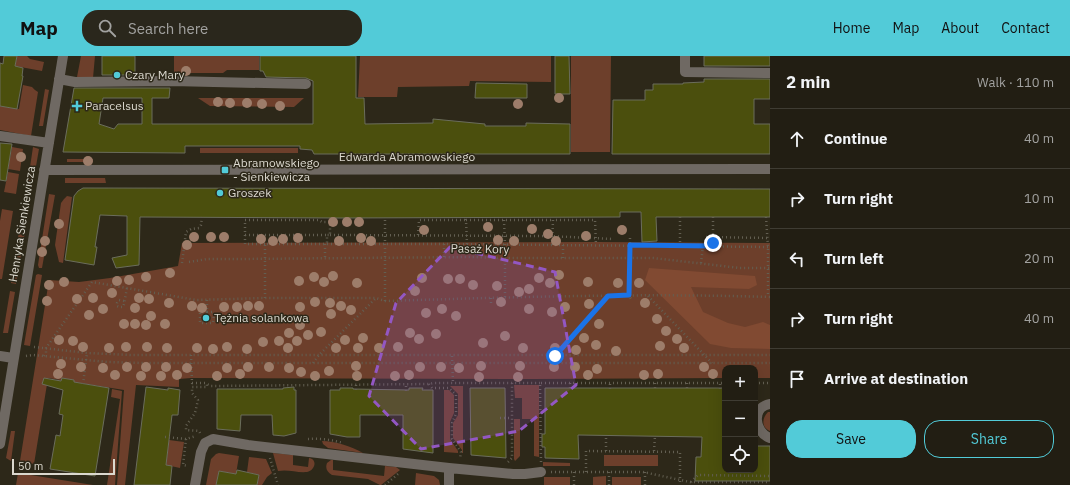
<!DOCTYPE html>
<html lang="en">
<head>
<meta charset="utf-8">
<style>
	body { margin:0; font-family:"IBM Plex Sans",sans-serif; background:#2a271c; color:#f1f3f6 }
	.controls { position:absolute; right:12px; bottom:12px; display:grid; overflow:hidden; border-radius:8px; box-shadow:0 4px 16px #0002 }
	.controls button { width:36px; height:36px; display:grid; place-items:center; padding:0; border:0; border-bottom:1px solid #3f3c33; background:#221e13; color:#f1f3f6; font:20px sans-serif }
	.scale { position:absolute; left:12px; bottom:10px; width:103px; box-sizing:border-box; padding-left:4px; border:2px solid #dbd8ce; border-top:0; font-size:11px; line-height:14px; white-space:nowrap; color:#dbd8ce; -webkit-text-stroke:3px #2d2819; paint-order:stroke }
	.stop { position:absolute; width:12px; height:12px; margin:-9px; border:3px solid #1a73e8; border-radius:50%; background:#fff }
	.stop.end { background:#1a73e8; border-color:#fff; box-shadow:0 1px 4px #0008 }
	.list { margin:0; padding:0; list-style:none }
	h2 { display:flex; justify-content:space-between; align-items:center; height:52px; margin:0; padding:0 16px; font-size:17px }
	h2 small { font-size:13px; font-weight:400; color:#a2a2a0 }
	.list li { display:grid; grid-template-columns:26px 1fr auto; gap:12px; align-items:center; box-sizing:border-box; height:60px; padding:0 16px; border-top:1px solid #3f3c33 }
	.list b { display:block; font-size:15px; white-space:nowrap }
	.list em { font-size:13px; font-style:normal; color:#a2a2a0 }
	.actions { display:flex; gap:8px; padding:12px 16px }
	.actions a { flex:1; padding:9px 0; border:1px solid #52cbd8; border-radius:16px; text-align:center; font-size:14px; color:#52cbd8 }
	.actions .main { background:#52cbd8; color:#111 }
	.icon { flex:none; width:22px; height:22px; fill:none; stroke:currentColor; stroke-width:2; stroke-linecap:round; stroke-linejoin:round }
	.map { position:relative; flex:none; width:770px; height:429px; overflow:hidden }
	header { display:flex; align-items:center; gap:24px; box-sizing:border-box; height:56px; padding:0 20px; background:#52cbd8; color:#111 }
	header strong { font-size:19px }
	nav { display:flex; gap:22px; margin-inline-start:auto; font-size:14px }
	.search { width:280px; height:36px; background:#2a271c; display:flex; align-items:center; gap:10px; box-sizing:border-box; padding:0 14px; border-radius:16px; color:#a2a2a0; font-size:15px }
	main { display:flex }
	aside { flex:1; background:#221e13 }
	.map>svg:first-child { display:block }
	.green { fill:#6d3f2b }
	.forest { fill:#814a32 }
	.building { fill:#4b4f0d; stroke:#6b6d5c; fill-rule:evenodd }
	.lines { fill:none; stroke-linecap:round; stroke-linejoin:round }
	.path { stroke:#635f52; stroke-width:2.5; stroke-dasharray:1 3; stroke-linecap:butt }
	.minor { stroke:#6f6963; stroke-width:10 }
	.tree { fill:#9d7d6a }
	.route { stroke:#1a73e8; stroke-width:5 }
	.marked { fill:#9357c3; fill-opacity:0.2; stroke:#9357c3; stroke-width:3; stroke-dasharray:8 5; stroke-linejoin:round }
	.poi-dot { fill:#52cbd8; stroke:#2d2819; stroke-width:1.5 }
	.labels { text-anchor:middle; stroke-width:3; stroke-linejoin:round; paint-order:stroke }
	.poi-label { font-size:12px; fill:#dbd8ce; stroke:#2d2819; text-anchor:start }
	.street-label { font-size:12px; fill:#dbd8ce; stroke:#2d2819 }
</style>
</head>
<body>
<header>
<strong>Map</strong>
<div class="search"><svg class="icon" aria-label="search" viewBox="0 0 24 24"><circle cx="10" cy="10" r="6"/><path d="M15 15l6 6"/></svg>Search here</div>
<nav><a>Home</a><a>Map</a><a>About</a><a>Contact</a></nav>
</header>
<main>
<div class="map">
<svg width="770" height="429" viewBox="0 0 770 429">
	<rect width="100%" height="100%" fill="#2d2819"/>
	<path class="green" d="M17,0H27L30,3L44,6L42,15L15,10Z
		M81,0H95L93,22L77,21Z
		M174,0H259V14H227L223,17H174Z
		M360,0H551V26L470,25L469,30L398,31L397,41H358Z
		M571,0H611L610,96H571Z
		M23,29L32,31L35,34L38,36L31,80L0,74V50L19,53Z
		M45,33L49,34L43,70H39Z
		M198,42H304L294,51L210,50Z
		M12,91L23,93L20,115L8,113Z
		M33,91L39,93L31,139L26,138Z
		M200,92H298V97H200Z
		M67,103H93V106H67Z
		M8,116L19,118L16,138L4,136Z
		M65,122H105L106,127H65Z
		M49,138L55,139L42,212H39L38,209Z
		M67,140L72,141L63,207L59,206L55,189L61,147L64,143Z
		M2,153L13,155L2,223H0V165Z
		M22,156L28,158L16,228L11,227Z
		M596,186L770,187V322H755V312H725V322L537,323L191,322L179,323V331L136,329L125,429H117L124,334L74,326V324L62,322L61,324L48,322L34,408L20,405L49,224L79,226L110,222L178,210L182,187Z
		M38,218L42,219L30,290L24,289L36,219Z
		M10,235L15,236L8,277H3Z
		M514,329H539V401L534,400V363H522V342H515Z
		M450,330H463V397H462V394L453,382V367L458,359V338Z
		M112,333L122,335L115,429H107L120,343L111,341Z
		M444,334H449L454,339V357L450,366V383L458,395V397L444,396Z
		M768,356H770V375C761,371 762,362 768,356Z
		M514,363H520V400L515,405L514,403Z
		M11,375H15L11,405L6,402Z
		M169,384L184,386L180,412L166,409Z
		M322,385C335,385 351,390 363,397L328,392L323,388Z
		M219,397L239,400L236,418L219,415L216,429H206L211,403L216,398Z
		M273,397L293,399V409L308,411L309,402C318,403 315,415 307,416C297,417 288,413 278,415Z
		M604,399H658V410H604Z
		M249,401L266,403L272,417L267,421L262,429H257L259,419L247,416Z
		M331,404H333V414L384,420L385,410L396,411L400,414L381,429H380L368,423L332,419C327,416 325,412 327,407Z
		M543,406L570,407V410H543Z
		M18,417L93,429H16Z
		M416,417L434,420L439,424L440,429H415Z
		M606,420V429H593V421Z
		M544,421H570V429H544Z
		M612,421H641V429H612Z"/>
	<path class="forest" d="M649,212L755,220L757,229L749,233L691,231L703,256L728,267L745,271L763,266L770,269V293L731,292L710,288L645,224Z"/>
	<path class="building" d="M4,0H17L15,10L23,12L22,20H23L17,53L0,50V7L3,8Z
		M102,0H135V19H102Z
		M260,0H356V42H364L365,68L433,67V63L485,68V70H526V67L570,68V98H314L312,94L300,93V90H185V97L63,96L74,32H170L169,42H152V68H313V25L306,22L266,21L263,15H260ZM103,42H142V68H118L114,73L99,68Z
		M555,0H569L570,38H555Z
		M704,0H770V10H704Z
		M704,23H770V43H754V68H770V98H612L613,44H645V34H653V28H683V27L704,26Z
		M476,27L527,28V42H475Z
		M0,87L12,88L6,125L0,124Z
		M83,132L770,133V161H656L657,185L642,186L641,156H620V161L340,162L140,161L139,209L116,212L112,202L127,199V160L100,159L95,191H97L94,209L65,204L74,140L78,135Z
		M44,322L61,325L62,322L74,324V326L109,332L95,420L50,413L56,379L60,380L63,359L59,358L63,334L42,328Z
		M146,331L168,334V332L180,334L178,359H172L166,409L172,410L170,429H134Z
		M294,331V334H296V377L284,380L273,379L272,359H241L240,375L217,373V333H283V332Z
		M340,332H353V333L409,334V332H423L422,334H433V397L403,393V359H360V381H347L330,378V334H340Z
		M470,332H505L506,402L471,399Z
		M545,332H725V414H755V390H770V425H695L696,401H701L702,381L578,379L579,403L545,402V391H542V378H545Z
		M237,414L259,419L257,429H216L219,415L236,418Z"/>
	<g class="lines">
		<path class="path" d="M680,161V190
			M713,161V190
			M766,161L768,191V241
			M385,164V245
			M504,164L505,189V241
			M245,179H327
			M330,179L548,180L613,183
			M418,179L419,164H466
			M706,181L770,182
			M630,182L629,239L631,243
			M265,188H245V164H319L322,166H330V179H327V188
			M325,188V203
			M467,188L466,164H553
			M552,189L553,164H595L596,189
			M563,189V202
			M444,201V188
			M189,206L207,203H238L474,201L502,202H653L740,212H770
			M182,207L186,176L191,173L199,172L201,169L202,161
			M701,207L703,190
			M648,240L712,307
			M265,242V188H444L770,191
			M491,242V250
			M124,245L119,244L117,247V250L119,251H123L124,248L127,232
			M207,256H214L213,267H200V256H207V244
			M34,291L87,297L130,299H770
			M191,299L192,327H205L211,330L429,328L434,327H540
			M26,300L33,299L107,306L143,307H770
			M44,300L46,297V292L92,226L196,244L265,242H376L385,245C514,241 642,237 770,241
			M452,300L453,327
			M313,307L319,299L376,242
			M550,307L608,240
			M570,327V333
			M655,327V333
			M687,327V333
			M755,327H770
			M83,328L87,297
			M429,328L432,332H449L456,339V358L452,367V383L461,396L460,403
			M356,329V334
			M610,333V327
			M720,333V327
			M406,335V328
			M500,362H512
			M200,377L199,375L186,374V370L195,357L198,344L192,337V331H207V328
			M165,381L186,383L196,380
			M186,383L183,409L188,410
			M308,383C319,382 333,384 343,387
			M606,395V379
			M654,395L655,380
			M270,402L278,429
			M508,406L512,402V327
			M541,406L540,327H725
			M551,416H643L690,426H770
			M586,416V395L680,396V429
			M645,416V429
			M691,426L698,419L770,420
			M385,429L398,418
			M574,429V416
			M609,429V416"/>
		<path class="minor" d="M685,0V16L770,17
			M59,23L75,26L172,25L306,28
			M0,80L49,87
			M44,114L770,113
			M0,300L13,302
			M770,348C751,351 754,376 770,382
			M0,388L63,0
			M195,429L201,396L205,387L213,383L248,389L449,412L513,418H525L541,416
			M449,429V412"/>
	</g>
	<g class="tree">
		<circle cx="186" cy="15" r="5"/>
		<circle cx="559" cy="42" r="5"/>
		<circle cx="218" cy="46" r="5"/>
		<circle cx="230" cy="47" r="5"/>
		<circle cx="247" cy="47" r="5"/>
		<circle cx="262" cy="48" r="5"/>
		<circle cx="518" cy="48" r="5"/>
		<circle cx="280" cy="50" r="5"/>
		<circle cx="21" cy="101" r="5"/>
		<circle cx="88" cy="105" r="5"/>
		<circle cx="333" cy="166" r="5"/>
		<circle cx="347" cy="166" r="5"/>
		<circle cx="359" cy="166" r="5"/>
		<circle cx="59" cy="168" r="5"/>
		<circle cx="488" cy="171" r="5"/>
		<circle cx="532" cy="173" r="5"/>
		<circle cx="424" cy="174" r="5"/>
		<circle cx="622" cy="174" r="5"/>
		<circle cx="548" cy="178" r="5"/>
		<circle cx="586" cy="180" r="5"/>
		<circle cx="194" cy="181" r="5"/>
		<circle cx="211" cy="181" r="5"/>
		<circle cx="224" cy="181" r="5"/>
		<circle cx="298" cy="182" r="5"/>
		<circle cx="361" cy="182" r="5"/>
		<circle cx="261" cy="183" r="5"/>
		<circle cx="283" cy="183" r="5"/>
		<circle cx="498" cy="184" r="5"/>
		<circle cx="45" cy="185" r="5"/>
		<circle cx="273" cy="185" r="5"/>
		<circle cx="339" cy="185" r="5"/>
		<circle cx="371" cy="185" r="5"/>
		<circle cx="514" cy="185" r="5"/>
		<circle cx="556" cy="185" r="5"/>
		<circle cx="187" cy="189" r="5"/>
		<circle cx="42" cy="196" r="5"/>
		<circle cx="170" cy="217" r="5"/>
		<circle cx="559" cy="219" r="5"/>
		<circle cx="333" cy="220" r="5"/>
		<circle cx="146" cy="221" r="5"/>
		<circle cx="314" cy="221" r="5"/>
		<circle cx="422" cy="222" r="5"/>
		<circle cx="539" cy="222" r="5"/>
		<circle cx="448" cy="223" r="5"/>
		<circle cx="460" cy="223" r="5"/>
		<circle cx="129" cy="224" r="5"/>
		<circle cx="117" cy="225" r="5"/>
		<circle cx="299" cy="225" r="5"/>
		<circle cx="64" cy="226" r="5"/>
		<circle cx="324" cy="226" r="5"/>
		<circle cx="588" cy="226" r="5"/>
		<circle cx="357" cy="227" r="5"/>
		<circle cx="550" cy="227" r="5"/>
		<circle cx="618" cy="227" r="5"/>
		<circle cx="639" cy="227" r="5"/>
		<circle cx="49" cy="229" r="5"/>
		<circle cx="473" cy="229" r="5"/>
		<circle cx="497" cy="230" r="5"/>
		<circle cx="529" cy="233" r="5"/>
		<circle cx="415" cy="235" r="5"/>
		<circle cx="519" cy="236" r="5"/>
		<circle cx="112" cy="237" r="5"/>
		<circle cx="93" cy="242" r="5"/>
		<circle cx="139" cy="242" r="5"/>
		<circle cx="77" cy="243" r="5"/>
		<circle cx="149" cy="243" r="5"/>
		<circle cx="47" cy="245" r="5"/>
		<circle cx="315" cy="246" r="5"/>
		<circle cx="501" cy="246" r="5"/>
		<circle cx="169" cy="247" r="5"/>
		<circle cx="330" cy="247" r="5"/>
		<circle cx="645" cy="247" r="5"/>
		<circle cx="589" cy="248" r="5"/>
		<circle cx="192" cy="250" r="5"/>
		<circle cx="248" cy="250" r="5"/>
		<circle cx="259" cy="250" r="5"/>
		<circle cx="341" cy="250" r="5"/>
		<circle cx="224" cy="251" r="5"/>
		<circle cx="237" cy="251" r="5"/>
		<circle cx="300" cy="251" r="5"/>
		<circle cx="565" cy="251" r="5"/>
		<circle cx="135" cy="252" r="5"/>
		<circle cx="202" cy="252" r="5"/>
		<circle cx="103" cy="253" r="5"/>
		<circle cx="442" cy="253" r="5"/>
		<circle cx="529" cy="253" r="5"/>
		<circle cx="351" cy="254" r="5"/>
		<circle cx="552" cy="256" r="5"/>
		<circle cx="426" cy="257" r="5"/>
		<circle cx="331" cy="258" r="5"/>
		<circle cx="89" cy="259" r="5"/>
		<circle cx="151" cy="260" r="5"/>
		<circle cx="456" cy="260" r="5"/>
		<circle cx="657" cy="263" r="5"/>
		<circle cx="124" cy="268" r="5"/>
		<circle cx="135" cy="268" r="5"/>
		<circle cx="165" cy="268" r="5"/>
		<circle cx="599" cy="268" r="5"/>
		<circle cx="146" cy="269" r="5"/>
		<circle cx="300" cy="269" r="5"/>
		<circle cx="666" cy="275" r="5"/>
		<circle cx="321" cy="276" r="5"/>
		<circle cx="289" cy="277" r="5"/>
		<circle cx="410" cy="277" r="5"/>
		<circle cx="436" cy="278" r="5"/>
		<circle cx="308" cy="279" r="5"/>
		<circle cx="505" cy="280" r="5"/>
		<circle cx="363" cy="282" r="5"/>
		<circle cx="584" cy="282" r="5"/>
		<circle cx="419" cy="283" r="5"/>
		<circle cx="677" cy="283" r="5"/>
		<circle cx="59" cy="284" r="5"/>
		<circle cx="345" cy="284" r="5"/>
		<circle cx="73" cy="285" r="5"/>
		<circle cx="279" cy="285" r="5"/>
		<circle cx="297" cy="285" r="5"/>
		<circle cx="263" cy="286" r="5"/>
		<circle cx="483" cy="287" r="5"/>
		<circle cx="596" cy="289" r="5"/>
		<circle cx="660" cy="290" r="5"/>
		<circle cx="83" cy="291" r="5"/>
		<circle cx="126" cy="291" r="5"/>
		<circle cx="147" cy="291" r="5"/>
		<circle cx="227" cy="291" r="5"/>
		<circle cx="398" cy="291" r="5"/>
		<circle cx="109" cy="292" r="5"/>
		<circle cx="167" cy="292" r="5"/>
		<circle cx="197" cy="292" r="5"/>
		<circle cx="288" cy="292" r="5"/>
		<circle cx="336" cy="292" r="5"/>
		<circle cx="358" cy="292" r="5"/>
		<circle cx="379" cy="292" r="5"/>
		<circle cx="523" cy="292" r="5"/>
		<circle cx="555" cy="292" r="5"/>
		<circle cx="684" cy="292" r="5"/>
		<circle cx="213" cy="293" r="5"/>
		<circle cx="247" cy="293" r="5"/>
		<circle cx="576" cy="294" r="5"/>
		<circle cx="616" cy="295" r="5"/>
		<circle cx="61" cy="308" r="5"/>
		<circle cx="356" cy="310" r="5"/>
		<circle cx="481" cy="310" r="5"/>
		<circle cx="520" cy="310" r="5"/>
		<circle cx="81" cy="311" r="5"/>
		<circle cx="127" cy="311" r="5"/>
		<circle cx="146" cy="311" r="5"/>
		<circle cx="166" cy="311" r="5"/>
		<circle cx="248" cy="311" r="5"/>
		<circle cx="269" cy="311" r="5"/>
		<circle cx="420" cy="311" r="5"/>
		<circle cx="441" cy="311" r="5"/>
		<circle cx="554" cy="311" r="5"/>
		<circle cx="575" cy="311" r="5"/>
		<circle cx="704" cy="311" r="5"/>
		<circle cx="103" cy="312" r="5"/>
		<circle cx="187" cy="312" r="5"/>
		<circle cx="227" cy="312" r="5"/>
		<circle cx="289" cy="312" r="5"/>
		<circle cx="459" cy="312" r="5"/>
		<circle cx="597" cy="313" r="5"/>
		<circle cx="329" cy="315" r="5"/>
		<circle cx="301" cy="316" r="5"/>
		<circle cx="58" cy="318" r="5"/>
		<circle cx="240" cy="318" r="5"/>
		<circle cx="658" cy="318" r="5"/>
		<circle cx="713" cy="318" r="5"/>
		<circle cx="115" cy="319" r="5"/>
		<circle cx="177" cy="319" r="5"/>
		<circle cx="409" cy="319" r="5"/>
		<circle cx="588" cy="319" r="5"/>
		<circle cx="644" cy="319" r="5"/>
		<circle cx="141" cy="320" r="5"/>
		<circle cx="161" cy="320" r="5"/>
		<circle cx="217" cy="320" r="5"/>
		<circle cx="315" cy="320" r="5"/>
		<circle cx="357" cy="320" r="5"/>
		<circle cx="395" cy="320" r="5"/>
		<circle cx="479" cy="321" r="5"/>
		<circle cx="518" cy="321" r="5"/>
	</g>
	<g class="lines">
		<path class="route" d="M555,300L608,240L629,239L630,189L713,190V187"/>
	</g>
	<path class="marked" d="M450,191L555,216L576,329L519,375L421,393L369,340L396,247Z"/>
	<g class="poi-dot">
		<circle cx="117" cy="19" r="4"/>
		<path d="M75 44h4v4h4v4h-4v4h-4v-4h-4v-4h4z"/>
		<rect x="221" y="110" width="8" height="8" rx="2"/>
		<circle cx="220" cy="137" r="4"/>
		<circle cx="206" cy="262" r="4"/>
	</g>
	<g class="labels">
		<g class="poi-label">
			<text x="125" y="23">Czary Mary</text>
			<text x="85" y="54">Paracelsus</text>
			<text x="233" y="111">Abramowskiego<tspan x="233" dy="14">- Sienkiewicza</tspan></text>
			<text x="228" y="141">Groszek</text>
			<text x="214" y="266">Tężnia solankowa</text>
		</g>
		<g class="street-label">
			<text x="407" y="105">Edwarda Abramowskiego</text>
			<text transform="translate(22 168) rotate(-81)" y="4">Henryka Sienkiewicza</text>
			<text transform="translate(480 193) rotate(1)" y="4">Pasaż Kory</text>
		</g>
	</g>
</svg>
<div class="controls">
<button>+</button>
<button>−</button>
<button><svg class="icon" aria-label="locate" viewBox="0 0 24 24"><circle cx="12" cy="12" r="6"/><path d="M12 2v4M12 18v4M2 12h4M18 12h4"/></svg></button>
</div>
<div class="scale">50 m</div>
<div class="stop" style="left:555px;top:300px"></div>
<div class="stop end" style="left:713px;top:187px"></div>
</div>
<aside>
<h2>2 min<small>Walk · 110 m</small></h2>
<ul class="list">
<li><svg class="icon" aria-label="ahead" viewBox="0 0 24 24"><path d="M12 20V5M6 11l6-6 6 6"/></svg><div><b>Continue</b></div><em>40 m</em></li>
<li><svg class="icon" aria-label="right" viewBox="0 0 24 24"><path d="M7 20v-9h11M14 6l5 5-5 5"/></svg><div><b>Turn right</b></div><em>10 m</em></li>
<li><svg class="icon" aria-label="left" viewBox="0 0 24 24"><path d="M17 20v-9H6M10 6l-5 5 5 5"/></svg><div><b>Turn left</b></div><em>20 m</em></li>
<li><svg class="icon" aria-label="right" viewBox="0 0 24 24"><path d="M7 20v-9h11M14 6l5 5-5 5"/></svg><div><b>Turn right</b></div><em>40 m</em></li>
<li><svg class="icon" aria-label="arrive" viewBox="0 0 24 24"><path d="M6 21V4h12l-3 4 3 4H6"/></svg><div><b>Arrive at destination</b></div></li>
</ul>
<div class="actions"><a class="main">Save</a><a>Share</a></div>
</aside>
</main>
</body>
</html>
